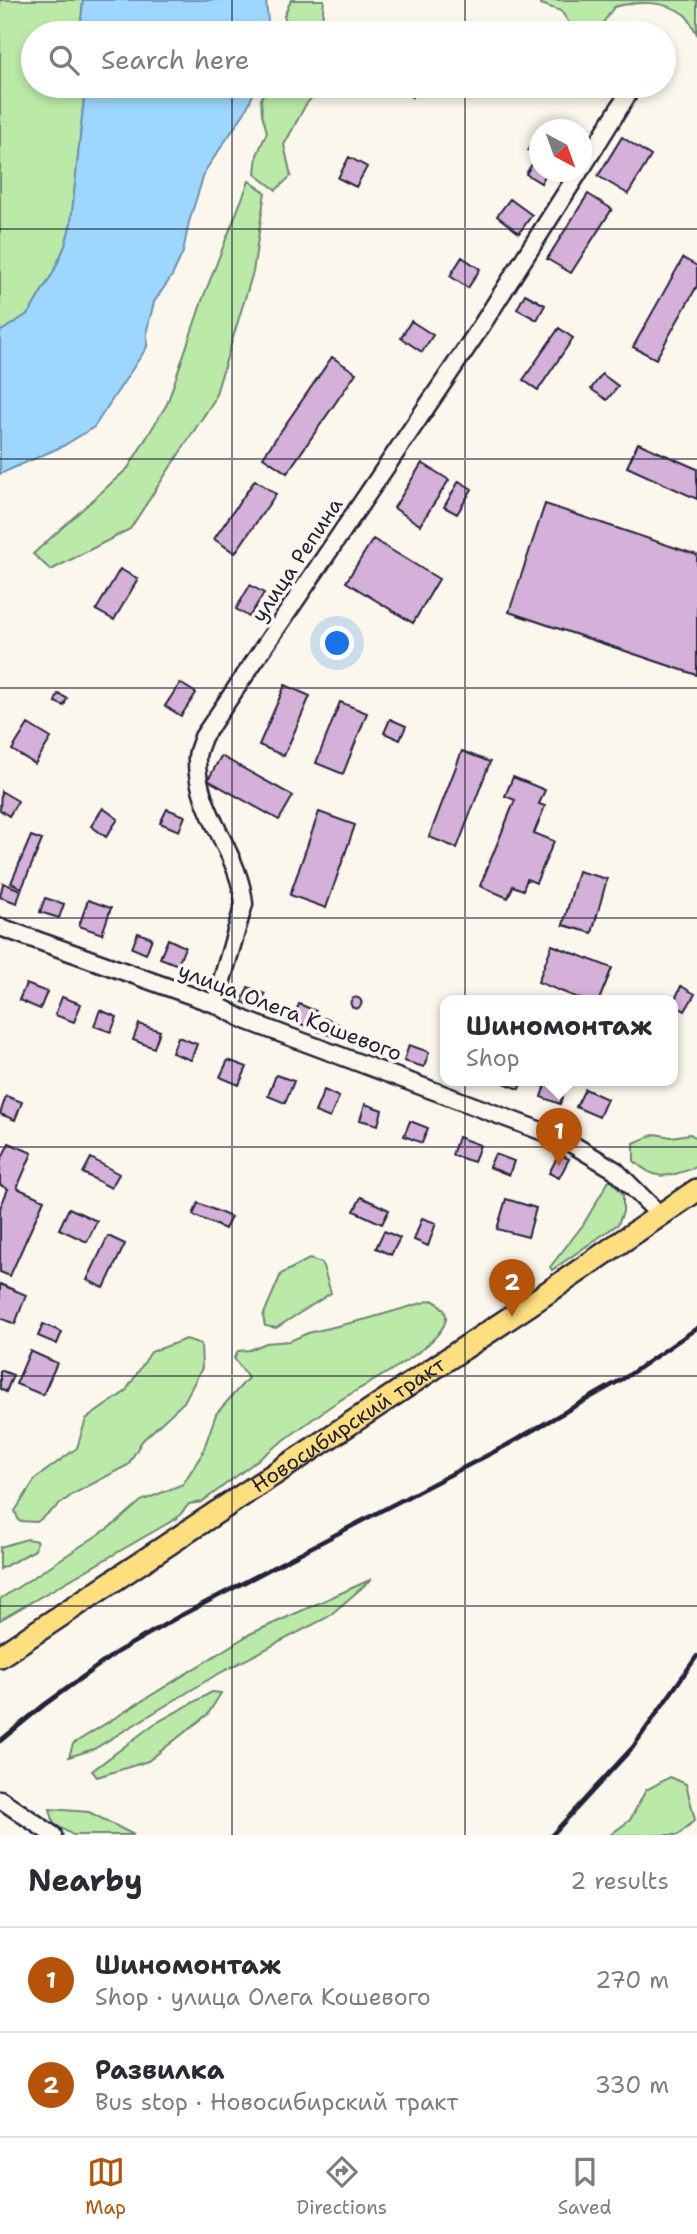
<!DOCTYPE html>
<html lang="en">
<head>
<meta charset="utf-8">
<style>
	body { margin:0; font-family:"Shantell Sans",sans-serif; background:#f7f7f7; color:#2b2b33 }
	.compass { position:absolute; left:529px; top:119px; width:63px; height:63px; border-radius:50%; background:#fff; box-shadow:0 4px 10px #0003; rotate:139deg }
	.you { position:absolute; left:338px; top:644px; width:24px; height:24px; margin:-18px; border:5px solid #fff; border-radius:50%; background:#1a73e8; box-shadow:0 0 0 10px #1a73e833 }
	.badge { display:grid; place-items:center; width:46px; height:46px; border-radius:50%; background:#b45309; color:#fff; font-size:23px; font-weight:700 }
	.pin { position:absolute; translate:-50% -58px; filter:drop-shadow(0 2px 4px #0008) }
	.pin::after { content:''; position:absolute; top:37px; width:24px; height:21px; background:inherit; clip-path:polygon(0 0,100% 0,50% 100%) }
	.popup { position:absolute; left:440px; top:995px; width:238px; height:91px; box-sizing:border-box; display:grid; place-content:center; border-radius:14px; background:#fff; filter:drop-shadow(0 2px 5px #0005); font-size:23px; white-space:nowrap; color:#7c7c81 }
	.popup b { font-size:26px; color:#2b2b33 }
	.popup::after { content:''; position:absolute; left:50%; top:100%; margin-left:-14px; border:14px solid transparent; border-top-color:#fff }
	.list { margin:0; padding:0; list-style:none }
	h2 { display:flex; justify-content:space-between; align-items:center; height:91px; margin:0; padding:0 28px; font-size:30px }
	h2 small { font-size:23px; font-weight:400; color:#7c7c81 }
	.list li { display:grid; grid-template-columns:46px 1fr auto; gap:21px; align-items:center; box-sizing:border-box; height:105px; padding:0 28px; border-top:2px solid #e1e1e2 }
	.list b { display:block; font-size:26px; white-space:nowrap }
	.list p { margin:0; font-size:23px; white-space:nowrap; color:#7c7c81 }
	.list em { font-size:23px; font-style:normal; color:#7c7c81 }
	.icon { flex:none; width:38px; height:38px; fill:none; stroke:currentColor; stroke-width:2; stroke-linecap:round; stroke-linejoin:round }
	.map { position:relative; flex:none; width:697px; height:1835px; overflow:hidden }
	.search { position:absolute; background:#fff; box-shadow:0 4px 10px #0003; left:21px; right:21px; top:21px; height:77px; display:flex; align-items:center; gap:18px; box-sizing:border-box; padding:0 24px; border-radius:38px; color:#7c7c81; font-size:26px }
	.sheet { height:301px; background:#fff }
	nav { display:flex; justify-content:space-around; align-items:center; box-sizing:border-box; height:98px; border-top:2px solid #e1e1e2; background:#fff; font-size:19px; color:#7c7c81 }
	nav a { display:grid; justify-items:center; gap:4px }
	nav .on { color:#b45309 }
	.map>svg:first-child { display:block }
	.green { fill:#bbeaa8; stroke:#6e8672; stroke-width:2 }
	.water { fill:#9dd7fd; stroke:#6c8faf; stroke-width:2 }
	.building { fill:#d5b0d9; stroke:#22223b; stroke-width:2 }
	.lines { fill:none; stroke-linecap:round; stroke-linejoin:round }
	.minor-casing { stroke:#22223b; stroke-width:21 }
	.major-casing { stroke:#22223b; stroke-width:26 }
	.minor { stroke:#fbf7ec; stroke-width:16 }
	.major { stroke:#fedf80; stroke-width:21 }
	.rail { stroke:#22223b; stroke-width:4.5 }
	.grid { fill:none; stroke:#22223b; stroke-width:2; stroke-opacity:0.55 }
	.labels { text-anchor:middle; stroke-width:7; stroke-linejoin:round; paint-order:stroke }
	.street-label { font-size:21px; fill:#22223b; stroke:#fbf7ec }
</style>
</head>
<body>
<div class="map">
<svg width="697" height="1835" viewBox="0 0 697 1835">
	<rect width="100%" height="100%" fill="#fbf7ec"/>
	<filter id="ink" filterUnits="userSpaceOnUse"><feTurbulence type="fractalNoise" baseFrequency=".0143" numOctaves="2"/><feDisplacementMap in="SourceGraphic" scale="14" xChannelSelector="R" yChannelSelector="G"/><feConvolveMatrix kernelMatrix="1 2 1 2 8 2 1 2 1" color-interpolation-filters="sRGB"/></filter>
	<g filter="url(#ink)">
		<path class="green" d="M0,0H83L80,33H33V86H83L84,98L71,223L65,246L53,273L29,313L0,332Z
			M291,0H324L321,33H290L284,16Z
			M541,0H697V34C693,28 690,19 685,15C666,0 635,1 614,7L596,33H576L561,11L541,4Z
			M267,86H321L305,106L284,145L291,176L276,190L255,174L257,155L267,132L262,114L261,99Z
			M249,181L265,192L253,272L214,400L130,529L51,570L33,554L128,468L167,404L203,298Z
			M655,1134L671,1137L690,1134L697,1138V1164L694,1168C667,1177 657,1182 634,1161V1143Z
			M610,1179L623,1194V1212L618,1224L552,1270L550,1267L583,1225Z
			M309,1259L322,1263L331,1293L276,1328L265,1326L263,1316L281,1274Z
			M432,1300C442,1305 450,1314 444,1325C428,1356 360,1386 331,1406C287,1437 245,1470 202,1502L189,1504L177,1518L0,1620V1599L116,1523L141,1501L183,1484L202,1454L216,1414L248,1378L234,1358L238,1351L250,1350L266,1343L290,1341L308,1333L367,1319Z
			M186,1339L201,1344L202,1368L184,1402L142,1441L128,1465L73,1494L37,1522L19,1521L15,1511L36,1478L77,1448L86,1419L125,1392L151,1352Z
			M27,1539L37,1541L35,1550L0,1569V1547Z
			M372,1579L328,1617L216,1675L94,1749L69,1757L73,1744L250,1634Z
			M212,1692L221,1693L208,1714L148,1761L97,1777L92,1771L154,1724Z
			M670,1777L686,1784L695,1820L678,1835H610L630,1820L646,1790Z
			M50,1809L89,1812L134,1835H73L54,1824Z"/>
		<path class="water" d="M83,0H266L269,33H80Z
			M83,86H257L245,112L205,171L189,222L183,252L172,276L154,302L147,330V347L94,427L63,446L0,474V332L29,313L53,273L65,246L71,223L84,98Z"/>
		<path class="building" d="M394,86H418L412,97Z
			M622,137L651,156L628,194L598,176Z
			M535,140L540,143V158L528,150Z
			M349,157L367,167L356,187L338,178Z
			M535,159L540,161V172H547L541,183L526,174Z
			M588,194L612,209L571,273L547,259Z
			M510,199L532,215L519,233L497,216Z
			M462,257L480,269L468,288L450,276Z
			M683,258L697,266V286L656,359L633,347Z
			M525,294L545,305L537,320L517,309Z
			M411,321L433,335L422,352L401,338Z
			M559,328L573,338L538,390L523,380Z
			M332,357L356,373L287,473L263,457Z
			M602,374L618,386L607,400L591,389Z
			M638,443L697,469V499L627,467Z
			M422,463L449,480L420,525L394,508Z
			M255,480L276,494L235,553L214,539Z
			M459,481L472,489L457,514L444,507Z
			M545,504L697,555V675L509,612Z
			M373,539L439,579L413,623L346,582Z
			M120,569L138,579L114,620L96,610Z
			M250,585L264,593L249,617L236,609Z
			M180,683L196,693L181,716L165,706Z
			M285,685L310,696L284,756L259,745Z
			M58,694L67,698L64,706L55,702Z
			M340,702L367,713L343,774L316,763Z
			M390,719L406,726L400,740L384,733Z
			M28,724L51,738L35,764L12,750Z
			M462,751L490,762L457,848L429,837Z
			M221,756L293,796L279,820L208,780Z
			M513,777L545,790L539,804L545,806L534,833L554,841L536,883L527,879L523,890L513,886L508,898L480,886L515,800L505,796Z
			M1,791L18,801L9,816L0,810Z
			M103,808L118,819L106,837L91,826Z
			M167,809L185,816L179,831L160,823Z
			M319,812L355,825L326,908L290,895Z
			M31,836L42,840L22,888L11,883Z
			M578,871L607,879L592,933L563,925Z
			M3,883L21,890L17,903L0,897Z
			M45,898L64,904L59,918L40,912Z
			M88,900L111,908L102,934L79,926Z
			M138,933L152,938L146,954L132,948Z
			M168,939L185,947L178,965L160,958Z
			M552,945L612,968L599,1000H583L538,982Z
			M26,984L47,992L40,1009L19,1000Z
			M681,986L695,994L685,1011L673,1004Z
			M248,987L265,994L260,1008L242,1002Z
			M62,997L81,1004L74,1022L55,1015Z
			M350.5 1003a5.5 5.5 0 1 1 11 0a5.5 5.5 0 1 1-11 0Z
			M299,1004L316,1011L309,1027L292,1021Z
			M100,1010L117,1017L111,1032L94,1026Z
			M324,1018L339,1024L334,1037L319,1031Z
			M139,1024L160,1031L154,1048L133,1040Z
			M178,1037L197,1044L191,1060L172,1053Z
			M409,1045L429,1052L424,1067L404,1061Z
			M228,1060L247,1067L239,1085L220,1077Z
			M276,1075L294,1081L285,1103L268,1096Z
			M497,1080H523L519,1089Z
			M546,1083L565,1089L560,1104L541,1097Z
			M585,1089L607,1099L599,1117L576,1107Z
			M324,1090L339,1097L330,1118L315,1112Z
			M6,1096L22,1102L15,1120L0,1114Z
			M365,1104L382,1110L378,1125L360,1120Z
			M410,1121L428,1128L422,1143L404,1136Z
			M458,1137L480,1145L474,1162L452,1155Z
			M9,1143L32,1153L17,1188L44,1200L10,1276L0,1272V1208L8,1189L0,1185V1162Z
			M495,1154L514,1161L509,1175L489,1167Z
			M559,1154L569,1159L559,1178L549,1173Z
			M91,1158L119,1174L111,1188L83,1173Z
			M361,1197L389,1210L382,1224L354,1211Z
			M506,1199L536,1208L528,1237L497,1229Z
			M198,1203L231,1217L225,1229L193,1215Z
			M69,1208L97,1221L87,1242L59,1229Z
			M422,1218L436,1223L428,1246L414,1240Z
			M384,1231L400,1238L391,1255L376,1248Z
			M108,1236L125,1244L104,1288L87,1280Z
			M0,1284L26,1295L15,1324L0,1318Z
			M43,1324L62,1332L57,1344L38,1336Z
			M30,1351L57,1363L43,1395L16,1384Z
			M0,1370L13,1375L6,1392L0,1389Z"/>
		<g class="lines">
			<defs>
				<path id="minor" d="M582,168L633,86
					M0,927L215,1004L245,1020L565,1140L615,1170L661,1216
					M215,1004L244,904C240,853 195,810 197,758C197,751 201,744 203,737L478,331L579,172
					M0,1799L53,1835"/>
				<g id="major">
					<path id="s1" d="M0,1656L535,1301L697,1190"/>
				</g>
			</defs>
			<use href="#minor" class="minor-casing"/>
			<use href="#major" class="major-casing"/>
			<use href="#minor" class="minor"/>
			<use href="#major" class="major"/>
			<path class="rail" d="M0,1741L44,1705L117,1652L178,1617L507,1445L626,1377L697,1328
				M552,1835L633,1747L697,1656"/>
		</g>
	</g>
	<path class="grid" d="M232,0V33M465,0V33M232,86V1835M465,86V1835M0,229H697M0,459H697M0,688H697M0,918H697M0,1147H697M0,1376H697M0,1606H697"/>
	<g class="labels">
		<g class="street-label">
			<text transform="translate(297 560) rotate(-56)" y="7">улица Репина</text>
			<text transform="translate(290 1012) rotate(21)" y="7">улица Олега Кошевого</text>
			<text dy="7" stroke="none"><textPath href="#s1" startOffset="418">Новосибирский тракт</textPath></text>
		</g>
	</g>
</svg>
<svg class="compass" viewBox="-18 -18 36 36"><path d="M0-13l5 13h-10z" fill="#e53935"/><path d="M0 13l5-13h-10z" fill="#7c7c81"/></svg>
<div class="you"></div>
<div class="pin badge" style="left:559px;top:1166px">1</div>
<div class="popup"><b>Шиномонтаж</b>Shop</div>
<div class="pin badge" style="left:512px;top:1317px">2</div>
<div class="search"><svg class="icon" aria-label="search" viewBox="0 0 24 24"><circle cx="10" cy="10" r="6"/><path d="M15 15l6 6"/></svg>Search here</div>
</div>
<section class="sheet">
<h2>Nearby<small>2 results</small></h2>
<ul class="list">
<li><span class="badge">1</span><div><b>Шиномонтаж</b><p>Shop · улица Олега Кошевого</p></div><em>270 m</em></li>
<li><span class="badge">2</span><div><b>Развилка</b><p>Bus stop · Новосибирский тракт</p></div><em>330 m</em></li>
</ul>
</section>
<nav>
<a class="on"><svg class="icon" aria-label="map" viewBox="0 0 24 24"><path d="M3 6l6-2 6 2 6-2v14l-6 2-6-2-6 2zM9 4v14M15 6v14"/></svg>Map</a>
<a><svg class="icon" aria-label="directions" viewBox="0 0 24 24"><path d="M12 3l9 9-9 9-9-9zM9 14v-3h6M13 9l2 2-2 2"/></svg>Directions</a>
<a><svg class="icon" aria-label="saved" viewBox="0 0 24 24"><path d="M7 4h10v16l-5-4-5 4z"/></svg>Saved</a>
</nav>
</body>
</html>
